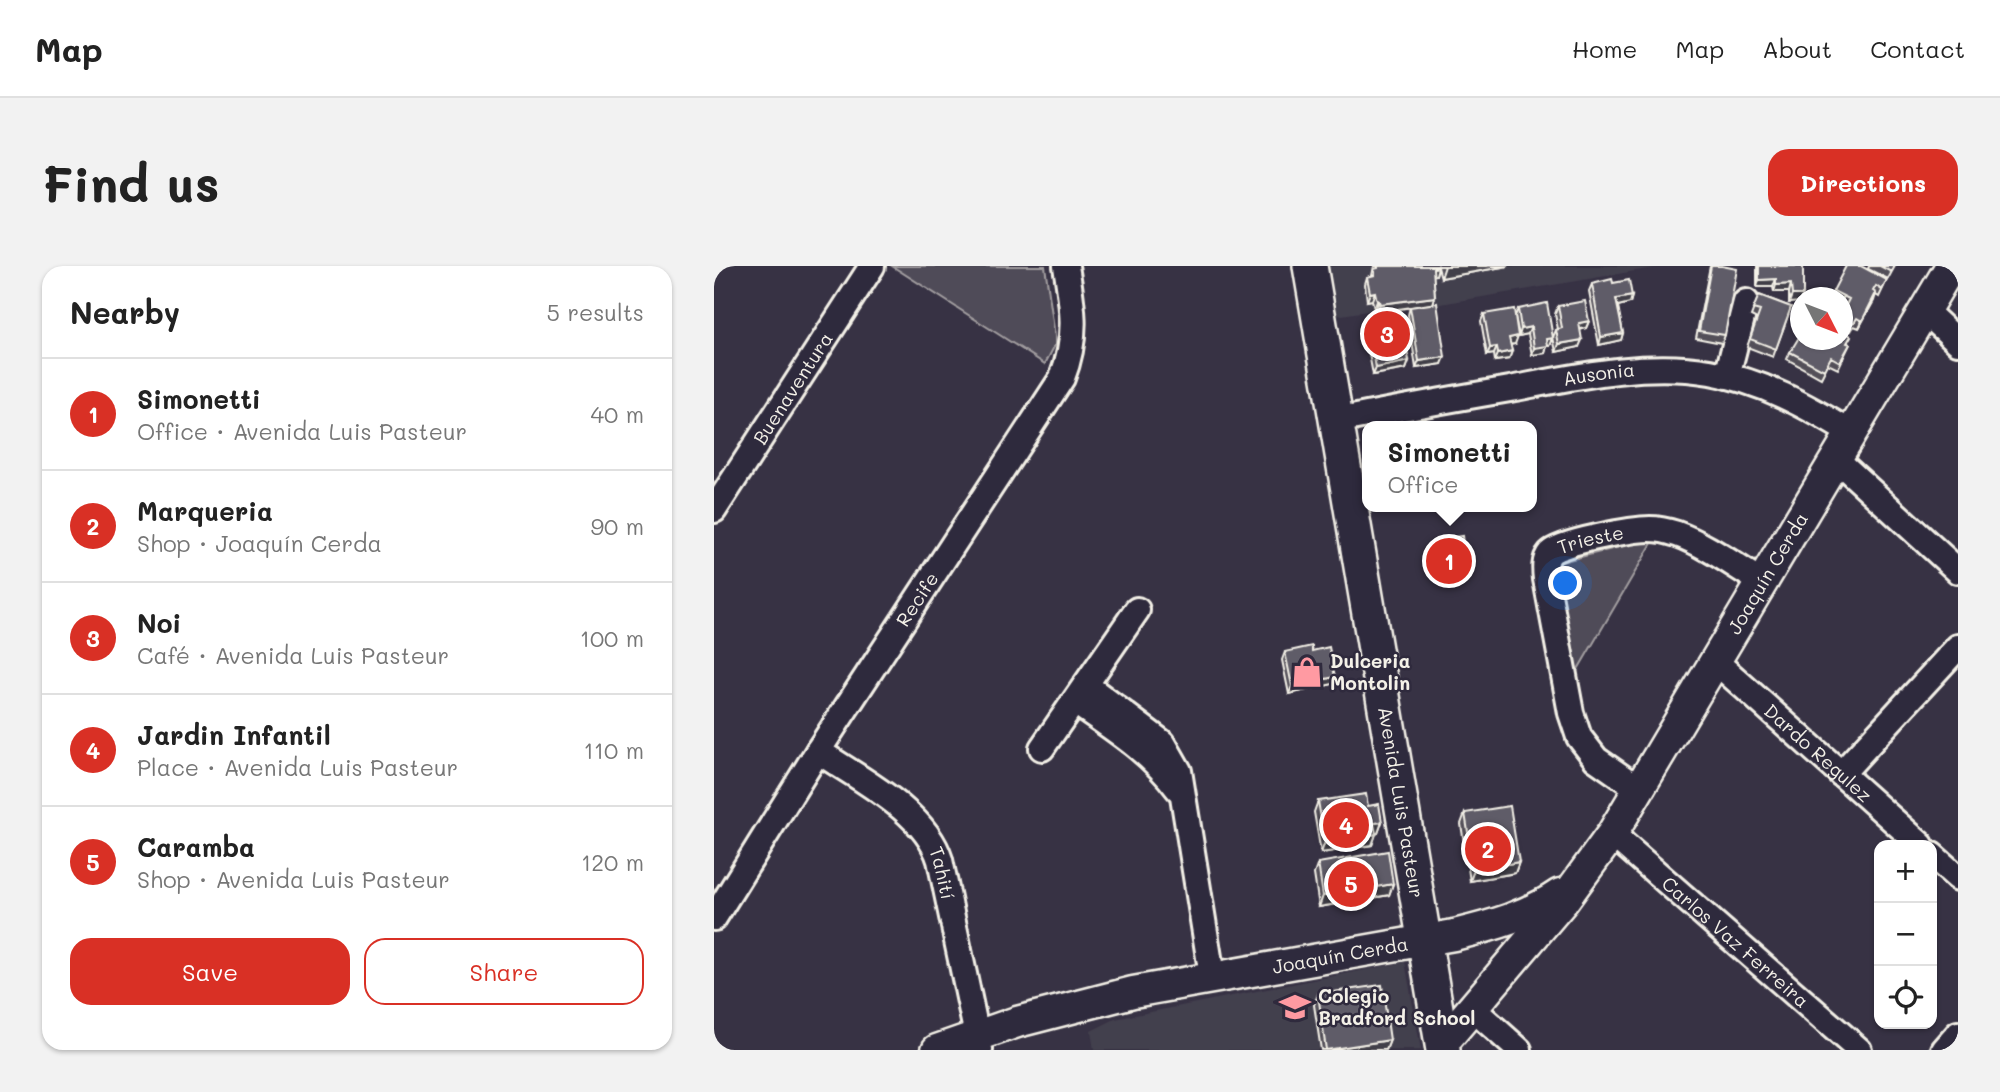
<!DOCTYPE html>
<html lang="en">
<head>
<meta charset="utf-8">
<style>
	body { margin:0; font-family:Mali,sans-serif; background:#f2f2f2; color:#222 }
	.controls { position:absolute; right:21px; bottom:21px; display:grid; overflow:hidden; border-radius:14px; box-shadow:0 2px 5px #0004 }
	.controls button { width:63px; height:63px; display:grid; place-items:center; padding:0; border:0; border-bottom:2px solid #e0e0e0; background:#fff; color:#222; font:35px sans-serif }
	.compass { position:absolute; left:1076px; top:21px; width:63px; height:63px; border-radius:50%; background:#fff; box-shadow:0 2px 5px #0004; rotate:132deg }
	.you { position:absolute; left:852px; top:318px; width:24px; height:24px; margin:-18px; border:5px solid #fff; border-radius:50%; background:#1a73e8; box-shadow:0 0 0 10px #1a73e833 }
	.badge { display:grid; place-items:center; width:46px; height:46px; border-radius:50%; background:#d93025; color:#fff; font-size:23px; font-weight:700 }
	.pin { position:absolute; translate:-50% -50%; border:4px solid #fff; box-shadow:0 2px 7px #0006 }
	.popup { position:absolute; left:648px; top:155px; width:175px; height:91px; box-sizing:border-box; display:grid; place-content:center; border-radius:14px; background:#fff; filter:drop-shadow(0 2px 5px #0005); font-size:23px; white-space:nowrap; color:#767676 }
	.popup b { font-size:26px; color:#222 }
	.popup::after { content:''; position:absolute; left:50%; top:100%; margin-left:-14px; border:14px solid transparent; border-top-color:#fff }
	.list { margin:0; padding:0; list-style:none }
	h2 { display:flex; justify-content:space-between; align-items:center; height:91px; margin:0; padding:0 28px; font-size:30px }
	h2 small { font-size:23px; font-weight:400; color:#767676 }
	.list li { display:grid; grid-template-columns:46px 1fr auto; gap:21px; align-items:center; box-sizing:border-box; height:112px; padding:0 28px; border-top:2px solid #e0e0e0 }
	.list b { display:block; font-size:26px; white-space:nowrap }
	.list p { margin:0; font-size:23px; white-space:nowrap; color:#767676 }
	.list em { font-size:23px; font-style:normal; color:#767676 }
	.actions { display:flex; gap:14px; padding:21px 28px }
	.actions a { flex:1; padding:16px 0; border:2px solid #d93025; border-radius:21px; text-align:center; font-size:24px; color:#d93025 }
	.actions .main { background:#d93025; color:#fff }
	.icon { flex:none; width:38px; height:38px; fill:none; stroke:currentColor; stroke-width:2; stroke-linecap:round; stroke-linejoin:round }
	.map { position:relative; flex:none; width:1244px; height:784px; overflow:hidden; border-radius:21px }
	header { display:flex; align-items:center; gap:42px; box-sizing:border-box; height:98px; padding:0 35px; background:#fff; border-bottom:2px solid #e0e0e0 }
	header strong { font-size:33px }
	nav { display:flex; gap:38px; margin-inline-start:auto; font-size:24px }
	.intro { display:flex; align-items:center; justify-content:space-between; box-sizing:border-box; height:168px; padding:0 42px }
	h1 { margin:0; font-size:49px }
	.button { padding:18px 32px; border-radius:21px; background:#d93025; color:#fff; font-size:24px; font-weight:700 }
	main { display:flex; gap:42px; padding:0 42px }
	aside { flex:1; background:#fff; border-radius:21px; box-shadow:0 2px 5px #0004 }
	.map>svg:first-child { display:block }
	.built { fill:#433f4e }
	.green { fill:#504b59; stroke:#a29ea0; stroke-width:2 }
	.lines { fill:none; stroke-linecap:round; stroke-linejoin:round }
	.minor-casing { stroke:#f4f1e8; stroke-width:30 }
	.tertiary-casing { stroke:#f4f1e8; stroke-width:35 }
	.secondary-casing { stroke:#f4f1e8; stroke-width:38 }
	.minor { stroke:#2f2a3d; stroke-width:24 }
	.tertiary { stroke:#2f2a3d; stroke-width:30 }
	.secondary { stroke:#2f2a3d; stroke-width:33 }
	.wall { fill:#524f59; stroke:#f4f1e8; stroke-width:2 }
	.shaded-wall { fill:#424048; stroke:#f4f1e8; stroke-width:2 }
	.building { fill:#5f5c67; stroke:#f4f1e8; stroke-width:2 }
	.labels { text-anchor:middle; stroke-width:5; stroke-linejoin:round; paint-order:stroke }
	.street-label { font-size:19px; fill:#f4f1e8; stroke:#2f2a3d }
	.poi-label { font-size:19px; font-weight:bold; fill:#f4f1e8; stroke:#2f2a3d; text-anchor:start }
</style>
</head>
<body>
<header>
<strong>Map</strong>
<nav><a>Home</a><a>Map</a><a>About</a><a>Contact</a></nav>
</header>
<div class="intro"><h1>Find us</h1><a class="button">Directions</a></div>
<main>
<aside>
<h2>Nearby<small>5 results</small></h2>
<ul class="list">
<li><span class="badge">1</span><div><b>Simonetti</b><p>Office · Avenida Luis Pasteur</p></div><em>40 m</em></li>
<li><span class="badge">2</span><div><b>Marqueria</b><p>Shop · Joaquín Cerda</p></div><em>90 m</em></li>
<li><span class="badge">3</span><div><b>Noi</b><p>Café · Avenida Luis Pasteur</p></div><em>100 m</em></li>
<li><span class="badge">4</span><div><b>Jardin Infantil</b><p>Place · Avenida Luis Pasteur</p></div><em>110 m</em></li>
<li><span class="badge">5</span><div><b>Caramba</b><p>Shop · Avenida Luis Pasteur</p></div><em>120 m</em></li>
</ul>
<div class="actions"><a class="main">Save</a><a>Share</a></div>
</aside>
<div class="map">
<svg width="1244" height="784" viewBox="0 0 1244 784">
	<rect width="100%" height="100%" fill="#373244"/>
	<filter id="ink" filterUnits="userSpaceOnUse"><feTurbulence type="fractalNoise" baseFrequency=".0143" numOctaves="2"/><feDisplacementMap in="SourceGraphic" scale="14" xChannelSelector="R" yChannelSelector="G"/><feConvolveMatrix kernelMatrix="1 2 1 2 8 2 1 2 1" color-interpolation-filters="sRGB"/></filter>
	<g filter="url(#ink)">
		<path class="built" d="M612,0H951L656,50L654,45L621,50Z
			M691,696L707,784H380L377,765L401,753Z"/>
		<path class="green" d="M178,0H331L342,77L331,98Z
			M941,272L856,417L839,307L847,296Z"/>
		<g class="lines">
			<defs>
				<g id="minor">
					<path d="M1210,44L1244,76"/>
					<path d="M1013,110L1032,36"/>
					<path id="s1" d="M623,155C680,143 738,133 796,123C860,111 930,95 996,106C1048,115 1093,140 1137,167"/>
					<path d="M1122,193L1244,305"/>
					<path id="s2" d="M0,244L158,0"/>
					<path id="s3" d="M1001,395L1207,579"/>
					<path d="M372,419L449,477L465,505L498,710"/>
					<path d="M361,436C398,462 437,486 464,523"/>
					<path d="M328,482L423,344"/>
					<path id="s4" d="M104,485C145,513 211,545 226,594L266,784"/>
					<path d="M1127,508L1244,381"/>
					<path id="s5" d="M925,523L882,493L865,471L857,447L832,313C831,304 830,294 836,287C846,276 920,263 936,263C945,263 954,265 963,268C993,279 1021,300 1048,316"/>
					<path id="s6" d="M898,568L1145,784"/>
					<path d="M1218,589L1244,612"/>
					<path id="s7" d="M0,652L104,485L348,112C364,71 359,42 352,0"/>
					<path d="M758,742L805,784"/>
					<path d="M1230,784L1244,768"/>
				</g>
				<g id="tertiary">
					<path id="s8" d="M728,778L850,634L898,568L1237,0"/>
					<path id="s9" d="M223,784L303,756L419,726L740,669C778,660 814,650 846,628"/>
				</g>
				<g id="secondary">
					<path id="s10" d="M596,0L729,784"/>
				</g>
			</defs>
			<use href="#minor" class="minor-casing"/>
			<use href="#tertiary" class="tertiary-casing"/>
			<use href="#secondary" class="secondary-casing"/>
			<use href="#minor" class="minor"/>
			<use href="#tertiary" class="tertiary"/>
			<use href="#secondary" class="secondary"/>
		</g>
		<path class="wall" d="M660,0H794L727,12L724,1L722,9H719L721,31L719,37L728,98L702,102L694,49L696,41L685,43L695,95L692,103L659,109L654,82L657,74H661L657,55L660,47L684,43L663,46L662,42L660,43L658,34L653,35L651,18L653,11L658,10Z
			M996,0L1011,69L1008,77L982,72Z
			M1043,0H1089L1075,37V26H1060L1059,21H1043Z
			M1155,0H1181L1174,13L1154,3Z
			M1173,14L1165,31L1162,29L1145,62L1140,60L1137,65L1134,63L1132,67L1134,78H1136L1124,103L1114,98L1107,112L1073,93L1076,86L1129,74V45L1131,40L1129,39V32H1117L1119,25Z
			M899,17L918,30L916,37L904,40L909,67L907,74L885,79L875,25L878,18Z
			M1045,29L1077,41L1059,91L1033,81L1043,53L1037,50Z
			M844,40L875,55L872,62L866,64L865,81L842,86L839,71L842,64L844,63L841,48Z
			M804,43L839,72L836,80H833L831,87L818,89L814,68L805,70L801,50Z
			M770,48L801,78L796,79L798,85L795,93L781,95L780,88L773,89L767,55Z
			M722,274L750,308L724,312L720,281Z
			M598,385L621,411L619,418L575,428L568,394L571,386Z
			M604,535L654,540L668,556L664,567L662,568L658,579L607,587L600,546Z
			M751,547L805,596L801,607L756,615L747,558Z
			M604,597L679,618L675,629L605,641L600,608Z
			M604,728L676,774L672,784H607L600,739Z"/>
		<path class="shaded-wall" d="M731,0H794L727,12Z
			M724,1L722,9L716,10L719,2Z
			M1062,13L1059,21H1043L1045,14Z
			M1077,18L1075,26H1060L1062,19Z
			M661,26L658,34L653,35L656,27Z
			M1162,27L1160,35L1145,62L1148,55Z
			M1078,29H1089L1088,32H1087V36L1075,37Z
			M918,30L916,37L900,41L902,33Z
			M721,31L719,38L663,46L666,38Z
			M663,35H665L662,42L660,43Z
			M875,55L872,62L862,64L865,57Z
			M817,61L814,68L805,70L807,63Z
			M909,67L907,74L885,79L887,71Z
			M804,70L801,78L793,79L795,72Z
			M839,72L836,80H833L831,87L818,89L820,82L833,73Z
			M868,74L865,81L842,86L845,78Z
			M783,81L780,88L773,89L776,82Z
			M798,85L795,93L781,95L784,88Z
			M731,91L728,98L702,102L705,95Z
			M695,95L692,103L659,109L662,102Z
			M752,301L750,308L724,312L727,305Z
			M621,411L619,418L575,428L578,420Z
			M668,556L664,567L656,568L660,557Z
			M662,568L658,579L607,587L611,576Z
			M805,596L801,607L756,615L760,604Z
			M679,618L675,629L605,641L609,630Z
			M676,774L672,784H612Z"/>
		<path class="building" d="M664,0H724V1L719,2L721,31L666,38L665,35H663L661,26L656,27L653,11L661,9L660,3L664,2Z
			M997,0H1008L1023,3L1011,69L985,65Z
			M1045,0H1089V29H1078L1077,18L1062,19V13L1045,14Z
			M1132,0H1147L1173,14L1168,24L1162,20L1159,25L1162,27L1148,55L1143,52L1140,57L1129,51V45L1135,33L1119,25Z
			M1166,0H1180L1177,6Z
			M898,13L899,17L915,14L918,30L902,33L909,67L887,71L878,18Z
			M1045,29L1077,41L1062,83L1036,73L1046,45L1039,43Z
			M871,35L875,55L865,57L868,74L845,78L842,64L848,62L844,40Z
			M723,37L731,91L705,95L696,41Z
			M833,37L839,72L833,73L834,80L820,82L817,61L807,63L804,43Z
			M685,43L695,95L662,102L657,74L664,73L660,47Z
			M800,43L804,70L795,72L798,85L784,88L783,81L776,82L770,48Z
			M1129,55L1135,59L1131,66L1137,70L1133,77L1136,78L1126,96L1117,91L1110,104L1076,86L1087,68V74H1129Z
			M748,270L752,301L727,305L722,274Z
			M598,380V385L615,381L621,411L578,420L571,386Z
			M652,528L654,540L665,538L668,556L660,557L662,568L611,576L604,535Z
			M796,540L805,596L760,604L751,547Z
			M674,585L679,618L609,630L604,597Z
			M668,719L676,774L612,784L604,728Z"/>
	</g>
	<defs>
		<symbol id="shop-bare" viewBox="-9 -9 18 18"><path d="M-5-2.5h2.3a2.7 3.5 0 0 1 5.4 0H5L5.5 6h-11ZM-1.5-2.5h3a1.5 2.3 0 0 0-3 0Z" fill="#ff9aa2" stroke="#2f2a3d" stroke-width="2.5" paint-order="stroke"/></symbol>
		<symbol id="school-bare" viewBox="-9 -9 18 18"><path d="M0-5L7-2L0 1L-7-2ZM-4 1L0 2.5L4 1V4Q0 6-4 4Z" fill="#ff9aa2" stroke="#2f2a3d" stroke-width="2.5" paint-order="stroke"/></symbol>
	</defs>
	<g fill-rule="evenodd">
		<use href="#shop-bare" x="571" y="384" width="44" height="44"/>
		<use href="#school-bare" x="559" y="719" width="44" height="44"/>
	</g>
	<g class="labels">
		<g class="street-label">
			<text dy="7" stroke="none"><textPath href="#s1" startOffset="266">Ausonia</textPath></text>
			<text dy="7" stroke="none"><textPath href="#s2" startOffset="145">Buenaventura</textPath></text>
			<text dy="7" stroke="none"><textPath href="#s5" startOffset="312">Trieste</textPath></text>
			<text dy="7" stroke="none"><textPath href="#s8" startOffset="574">Joaquín Cerda</textPath></text>
			<text dy="7" stroke="none"><textPath href="#s7" startOffset="378">Recife</textPath></text>
			<text dy="7" stroke="none"><textPath href="#s3" startOffset="138">Dardo Regulez</textPath></text>
			<text dy="7" stroke="none"><textPath href="#s10" startOffset="544">Avenida Luis Pasteur</textPath></text>
			<text dy="7" stroke="none"><textPath href="#s4" startOffset="180">Tahití</textPath></text>
			<text dy="7" stroke="none"><textPath href="#s6" startOffset="164">Carlos Vaz Ferreira</textPath></text>
			<text dy="7" stroke="none"><textPath href="#s9" startOffset="415">Joaquín Cerda</textPath></text>
		</g>
		<g class="poi-label">
			<text x="616" y="402">Dulceria<tspan x="616" dy="22">Montolin</tspan></text>
			<text x="604" y="737">Colegio<tspan x="604" dy="22">Bradford School</tspan></text>
		</g>
	</g>
</svg>
<div class="controls">
<button>+</button>
<button>−</button>
<button><svg class="icon" aria-label="locate" viewBox="0 0 24 24"><circle cx="12" cy="12" r="6"/><path d="M12 2v4M12 18v4M2 12h4M18 12h4"/></svg></button>
</div>
<svg class="compass" viewBox="-18 -18 36 36"><path d="M0-13l5 13h-10z" fill="#e53935"/><path d="M0 13l5-13h-10z" fill="#767676"/></svg>
<div class="you"></div>
<div class="pin badge" style="left:735px;top:295px">1</div>
<div class="popup"><b>Simonetti</b>Office</div>
<div class="pin badge" style="left:774px;top:583px">2</div>
<div class="pin badge" style="left:673px;top:68px">3</div>
<div class="pin badge" style="left:632px;top:559px">4</div>
<div class="pin badge" style="left:637px;top:618px">5</div>
</div>
</main>
</body>
</html>
